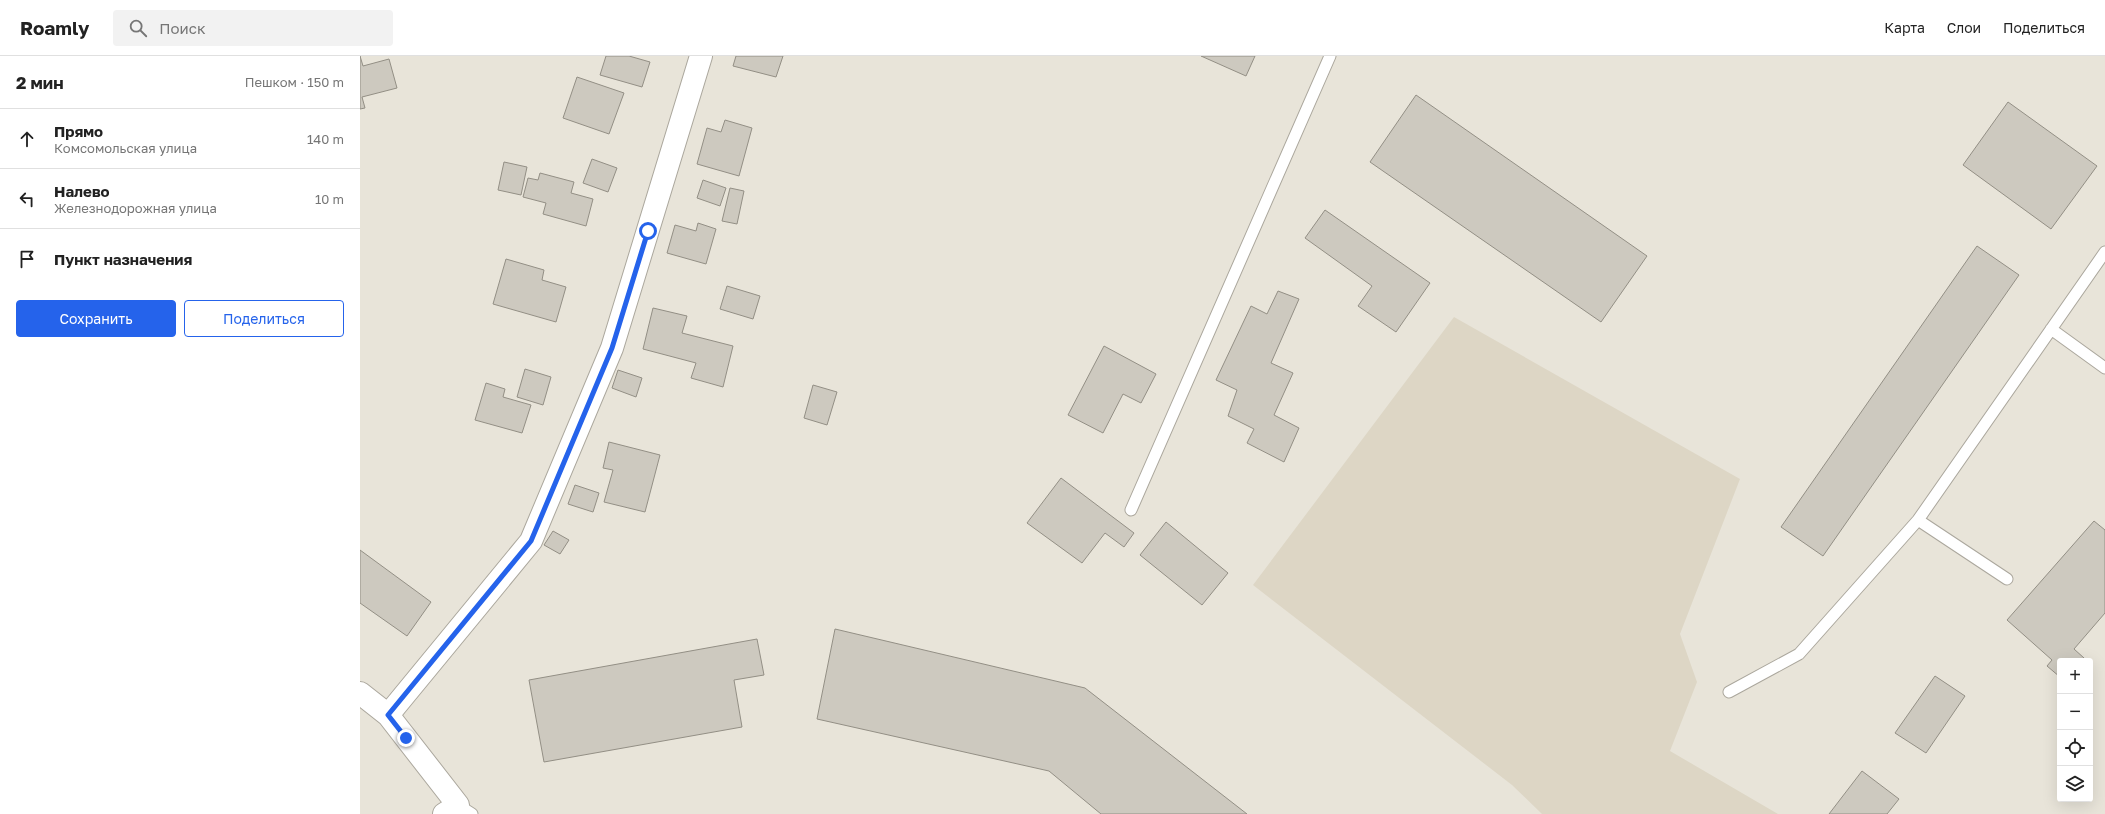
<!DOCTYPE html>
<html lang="ru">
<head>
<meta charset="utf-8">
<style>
	body { margin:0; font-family:"Golos Text",sans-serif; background:#f2f2f2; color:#222 }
	.controls { position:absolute; right:12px; bottom:12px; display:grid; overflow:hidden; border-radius:4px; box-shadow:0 4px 16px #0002 }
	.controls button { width:36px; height:36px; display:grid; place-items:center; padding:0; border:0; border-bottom:1px solid #e0e0e0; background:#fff; color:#222; font:20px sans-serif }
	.stop { position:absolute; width:12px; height:12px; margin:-9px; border:3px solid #2563eb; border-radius:50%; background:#fff }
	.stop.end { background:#2563eb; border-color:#fff; box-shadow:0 1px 4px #0008 }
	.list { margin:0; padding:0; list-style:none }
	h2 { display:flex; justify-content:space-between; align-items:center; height:52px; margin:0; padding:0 16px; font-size:17px }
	h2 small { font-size:13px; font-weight:400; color:#767676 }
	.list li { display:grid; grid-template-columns:26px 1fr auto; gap:12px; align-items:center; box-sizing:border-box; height:60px; padding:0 16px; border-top:1px solid #e0e0e0 }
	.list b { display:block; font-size:15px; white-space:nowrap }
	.list p { margin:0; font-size:13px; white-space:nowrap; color:#767676 }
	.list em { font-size:13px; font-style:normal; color:#767676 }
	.actions { display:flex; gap:8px; padding:12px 16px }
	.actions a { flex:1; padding:9px 0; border:1px solid #2563eb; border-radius:4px; text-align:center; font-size:14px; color:#2563eb }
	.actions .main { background:#2563eb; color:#fff }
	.icon { flex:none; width:22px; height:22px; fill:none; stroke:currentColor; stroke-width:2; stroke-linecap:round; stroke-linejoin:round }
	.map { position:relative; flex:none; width:1745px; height:758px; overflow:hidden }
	header { display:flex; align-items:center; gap:24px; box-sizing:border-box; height:56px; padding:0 20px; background:#fff; border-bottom:1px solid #e0e0e0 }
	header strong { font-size:19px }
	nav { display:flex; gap:22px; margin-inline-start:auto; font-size:14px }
	.search { width:280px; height:36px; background:#f2f2f2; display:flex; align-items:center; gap:10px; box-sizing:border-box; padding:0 14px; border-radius:4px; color:#767676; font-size:15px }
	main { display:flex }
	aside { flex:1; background:#fff }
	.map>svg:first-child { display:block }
	.built { fill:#ddd6c5 }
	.building { fill:#cdc9bf; stroke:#938f85 }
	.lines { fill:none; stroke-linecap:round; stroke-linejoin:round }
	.service-casing { stroke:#aba79d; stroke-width:13 }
	.minor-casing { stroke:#aba79d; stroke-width:24 }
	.service { stroke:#fff; stroke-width:11 }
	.minor { stroke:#fff; stroke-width:22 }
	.route { stroke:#2563eb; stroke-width:5 }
</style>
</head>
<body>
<header>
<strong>Roamly</strong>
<div class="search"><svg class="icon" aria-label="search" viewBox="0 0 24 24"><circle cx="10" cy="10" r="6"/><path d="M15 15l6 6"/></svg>Поиск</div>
<nav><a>Карта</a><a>Слои</a><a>Поделиться</a></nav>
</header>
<main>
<aside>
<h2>2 мин<small>Пешком · 150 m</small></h2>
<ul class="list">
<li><svg class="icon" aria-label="ahead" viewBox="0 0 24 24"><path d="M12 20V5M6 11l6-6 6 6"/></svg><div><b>Прямо</b><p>Комсомольская улица</p></div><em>140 m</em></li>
<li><svg class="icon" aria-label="left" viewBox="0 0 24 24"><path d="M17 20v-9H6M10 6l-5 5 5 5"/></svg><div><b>Налево</b><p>Железнодорожная улица</p></div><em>10 m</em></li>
<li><svg class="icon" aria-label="arrive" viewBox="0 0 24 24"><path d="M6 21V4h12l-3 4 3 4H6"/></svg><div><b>Пункт назначения</b></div></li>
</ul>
<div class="actions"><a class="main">Сохранить</a><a>Поделиться</a></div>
</aside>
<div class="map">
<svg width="1745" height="758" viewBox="0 0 1745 758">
	<rect width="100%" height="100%" fill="#e8e4d9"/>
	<path class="built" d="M1094,261L1380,423L1320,578L1337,626L1310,695L1418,758H1182L1152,729L893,529Z"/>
	<path class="building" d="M0,0L3,10L29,3L37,32L2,41L5,52L0,53Z
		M246,0H269L290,6L282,31L240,19Z
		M376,0H423L416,21L373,10Z
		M841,0H895L886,20Z
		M217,21L264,37L249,78L203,62Z
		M1056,39L1287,200L1241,266L1010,106Z
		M1648,46L1737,110L1691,173L1603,109Z
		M365,64L392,72L379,120L337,108L347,72L361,76Z
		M232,103L257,112L248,136L223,127Z
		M144,106L167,111L161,139L138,134Z
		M180,117L214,126L211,137L233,143L226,170L183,158L186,147L163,141L168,122L178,124Z
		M343,124L366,132L360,150L337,142Z
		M370,132L384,135L377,168L362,165Z
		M965,154L1070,227L1036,276L998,250L1012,230L945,182Z
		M338,167L356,173L346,208L307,197L315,169L336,175Z
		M1617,190L1659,219L1463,500L1421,471Z
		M146,203L184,214L182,224L206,231L196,266L133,248Z
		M367,230L400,240L393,263L360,253Z
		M918,235L939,243L911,307L933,317L914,359L939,372L924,406L887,387L894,373L868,360L877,334L856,324L891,250L907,258Z
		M293,252L327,260L322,277L373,290L363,331L331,322L336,307L283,293Z
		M744,290L796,318L781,347L763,338L743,377L708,359Z
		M165,313L191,321L183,349L157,341Z
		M258,314L282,322L276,341L252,332Z
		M126,327L145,333L143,341L171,349L162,377L115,364Z
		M453,329L477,336L467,369L444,362Z
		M249,386L300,399L285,456L244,446L253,414L243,412Z
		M701,422L774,477L764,491L745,477L722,507L667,467Z
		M215,429L239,437L233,456L208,448Z
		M1734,465L1745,474V557L1714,593L1724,602L1722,605H1700V621L1687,610L1692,604L1647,564Z
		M806,466L868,517L842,549L780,499Z
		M193,475L209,484L200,498L184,489Z
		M0,494L71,546L47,580L0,547Z
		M475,573L725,632L887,758H741L689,715L457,663Z
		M397,583L404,619L374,624L382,671L184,706L169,624Z
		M1575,620L1605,640L1566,697L1535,677Z
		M1502,715L1539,743L1527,758H1469Z"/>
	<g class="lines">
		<defs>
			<path id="service" d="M1691,273L1745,312
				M771,454L970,0
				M1558,464L1647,523
				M1369,636L1439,598L1558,464L1745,196
				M98,749L112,758"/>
			<path id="minor" d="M0,637L28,659L98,749L84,758
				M28,659L171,485L252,292L341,0"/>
		</defs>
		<use href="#service" class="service-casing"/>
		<use href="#minor" class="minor-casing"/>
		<use href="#service" class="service"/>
		<use href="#minor" class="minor"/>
	</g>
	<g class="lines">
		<path class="route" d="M46,682L28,659L171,485L252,292L288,175"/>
	</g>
</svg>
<div class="controls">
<button>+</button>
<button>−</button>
<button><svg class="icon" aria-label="locate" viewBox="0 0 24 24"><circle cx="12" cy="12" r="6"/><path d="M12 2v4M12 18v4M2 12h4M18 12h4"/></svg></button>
<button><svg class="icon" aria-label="layers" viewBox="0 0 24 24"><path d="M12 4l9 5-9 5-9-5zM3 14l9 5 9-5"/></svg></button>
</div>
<div class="stop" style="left:288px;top:175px"></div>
<div class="stop end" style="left:46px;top:682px"></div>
</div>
</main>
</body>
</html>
